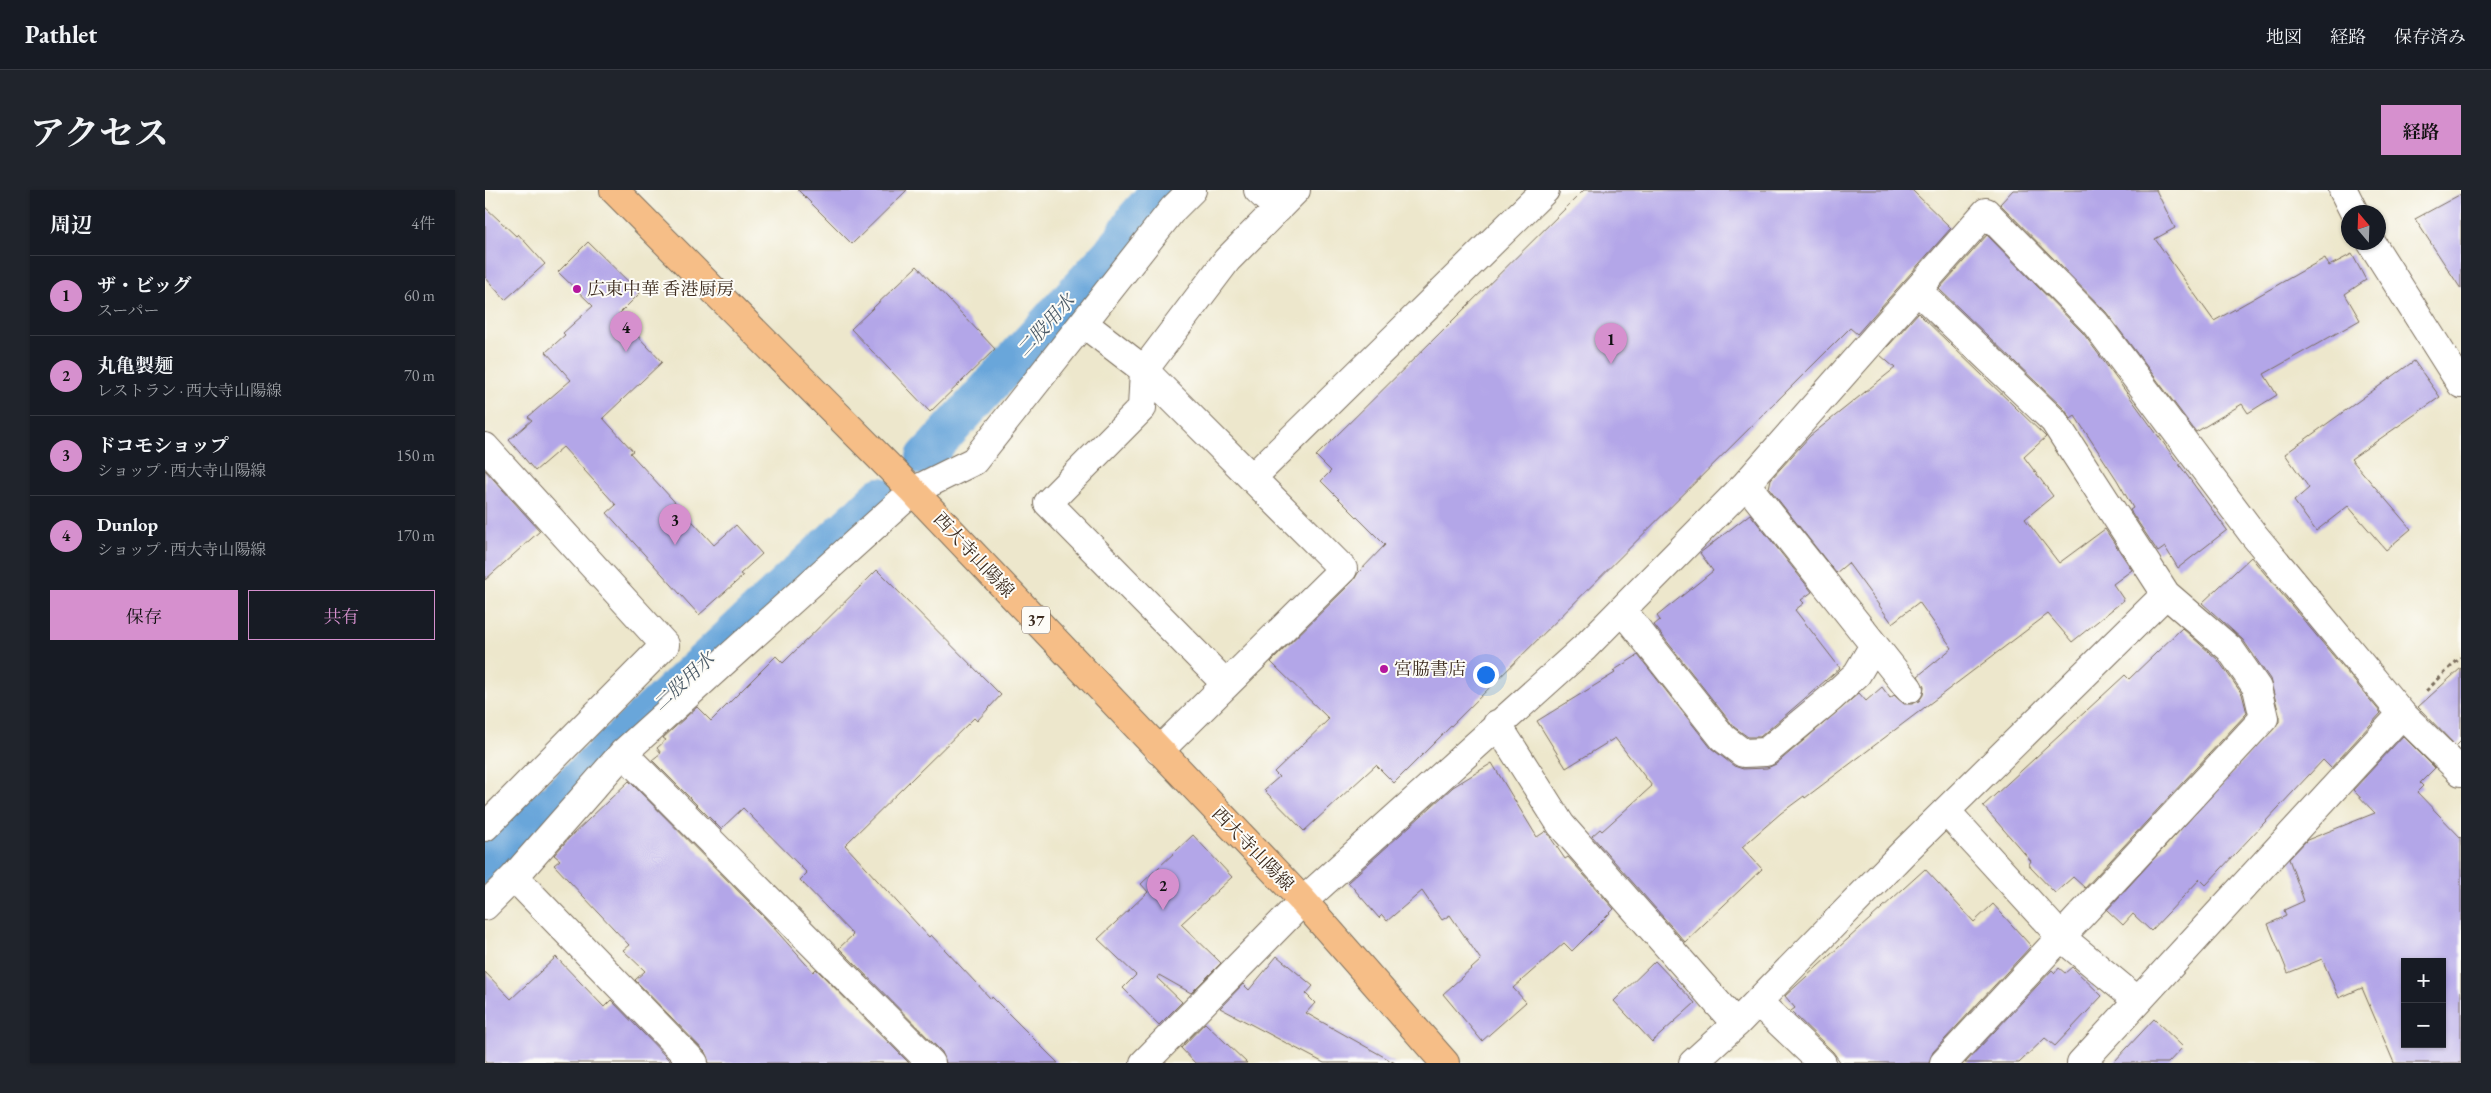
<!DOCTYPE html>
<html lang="ja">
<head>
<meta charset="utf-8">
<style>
	body { margin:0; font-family:"EB Garamond","Noto Serif JP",serif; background:#20242c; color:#f1f3f6 }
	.controls { position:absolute; right:15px; bottom:15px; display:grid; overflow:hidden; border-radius:0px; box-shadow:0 1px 4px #0004 }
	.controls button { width:45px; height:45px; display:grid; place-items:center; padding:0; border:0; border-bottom:1px solid #363941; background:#171b24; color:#f1f3f6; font:25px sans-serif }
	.compass { position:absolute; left:1856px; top:15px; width:45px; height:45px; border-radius:50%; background:#171b24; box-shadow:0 1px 4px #0004; rotate:341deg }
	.you { position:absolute; left:1000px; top:484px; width:18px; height:18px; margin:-12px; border:4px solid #fff; border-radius:50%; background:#1a73e8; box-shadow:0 0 0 8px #1a73e833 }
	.badge { display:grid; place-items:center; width:32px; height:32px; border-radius:50%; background:#d690ce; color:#111; font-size:16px; font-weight:700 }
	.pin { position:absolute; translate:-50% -41px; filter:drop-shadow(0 1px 2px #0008) }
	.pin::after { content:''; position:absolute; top:26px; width:18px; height:15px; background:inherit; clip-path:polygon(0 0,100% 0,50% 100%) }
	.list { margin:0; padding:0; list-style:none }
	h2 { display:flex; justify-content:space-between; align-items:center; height:65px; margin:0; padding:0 20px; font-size:21px }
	h2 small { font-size:16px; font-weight:400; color:#9ea1a6 }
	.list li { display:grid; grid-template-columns:32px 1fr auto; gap:15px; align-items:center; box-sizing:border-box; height:80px; padding:0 20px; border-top:1px solid #363941 }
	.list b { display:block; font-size:19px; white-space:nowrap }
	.list p { margin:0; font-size:16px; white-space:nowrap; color:#9ea1a6 }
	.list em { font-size:16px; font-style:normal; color:#9ea1a6 }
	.actions { display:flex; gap:10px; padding:15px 20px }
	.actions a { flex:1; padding:11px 0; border:1px solid #d690ce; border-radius:0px; text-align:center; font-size:18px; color:#d690ce }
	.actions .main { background:#d690ce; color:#111 }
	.map { position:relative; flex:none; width:1976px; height:873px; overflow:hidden; border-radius:0px }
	header { display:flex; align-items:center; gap:30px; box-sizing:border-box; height:70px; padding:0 25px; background:#171b24; border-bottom:1px solid #363941 }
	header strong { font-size:24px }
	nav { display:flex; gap:28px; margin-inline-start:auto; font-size:18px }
	.intro { display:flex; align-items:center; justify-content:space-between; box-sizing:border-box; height:120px; padding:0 30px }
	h1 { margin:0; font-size:35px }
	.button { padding:12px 22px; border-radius:0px; background:#d690ce; color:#111; font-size:18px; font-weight:700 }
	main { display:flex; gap:30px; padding:0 30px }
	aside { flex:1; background:#171b24; border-radius:0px; box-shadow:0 1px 4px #0004 }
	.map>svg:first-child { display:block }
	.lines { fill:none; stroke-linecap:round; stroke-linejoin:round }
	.canal { stroke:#69a6da; stroke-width:38 }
	.building { fill:#b3a6e8; fill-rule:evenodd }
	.minor-casing { stroke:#796c5b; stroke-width:30 }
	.major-casing { stroke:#796c5b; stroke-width:30 }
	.path { stroke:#796c5b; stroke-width:3; stroke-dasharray:4 4; stroke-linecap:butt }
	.minor { stroke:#fff; stroke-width:28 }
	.major { stroke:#f6be87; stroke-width:28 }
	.poi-dot { fill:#b5179e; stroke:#fdfcf7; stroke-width:2 }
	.labels { text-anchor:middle; stroke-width:4; stroke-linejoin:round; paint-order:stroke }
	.shield { fill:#fdfcf7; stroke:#75695f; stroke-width:1 }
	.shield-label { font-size:16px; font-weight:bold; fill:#3b2a1e }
	.poi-label { font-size:18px; fill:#3b2a1e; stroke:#fdfcf7; text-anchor:start }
	.street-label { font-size:18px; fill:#3b2a1e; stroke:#fdfcf7 }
	.water-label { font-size:19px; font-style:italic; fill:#4d5c69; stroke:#fdfcf7 }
</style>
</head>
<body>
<header>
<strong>Pathlet</strong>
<nav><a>地図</a><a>経路</a><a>保存済み</a></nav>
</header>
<div class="intro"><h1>アクセス</h1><a class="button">経路</a></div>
<main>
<aside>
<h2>周辺<small>4件</small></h2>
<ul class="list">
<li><span class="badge">1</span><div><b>ザ・ビッグ</b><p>スーパー</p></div><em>60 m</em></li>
<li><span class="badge">2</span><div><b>丸亀製麺</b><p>レストラン · 西大寺山陽線</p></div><em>70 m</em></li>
<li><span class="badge">3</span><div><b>ドコモショップ</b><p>ショップ · 西大寺山陽線</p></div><em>150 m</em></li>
<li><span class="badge">4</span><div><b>Dunlop</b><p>ショップ · 西大寺山陽線</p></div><em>170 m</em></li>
</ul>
<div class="actions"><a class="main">保存</a><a>共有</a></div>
</aside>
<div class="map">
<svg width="1976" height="873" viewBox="0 0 1976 873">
	<rect width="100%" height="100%" fill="#fdfcf7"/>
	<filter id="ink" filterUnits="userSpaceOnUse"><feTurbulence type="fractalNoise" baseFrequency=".02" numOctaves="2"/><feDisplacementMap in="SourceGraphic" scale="10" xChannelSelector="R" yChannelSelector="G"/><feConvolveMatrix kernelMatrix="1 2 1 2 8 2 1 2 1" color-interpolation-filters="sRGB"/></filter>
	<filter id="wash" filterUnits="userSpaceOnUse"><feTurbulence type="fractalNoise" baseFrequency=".0096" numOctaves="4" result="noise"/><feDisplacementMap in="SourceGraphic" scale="20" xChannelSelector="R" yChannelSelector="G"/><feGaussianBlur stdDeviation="1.12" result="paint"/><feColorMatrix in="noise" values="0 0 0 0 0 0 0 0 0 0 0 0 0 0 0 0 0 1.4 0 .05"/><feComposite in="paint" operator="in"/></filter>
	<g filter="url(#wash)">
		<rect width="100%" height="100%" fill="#ede7cc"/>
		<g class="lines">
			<path class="canal" d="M440,267L635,53L651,27L675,0
				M0,676L395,306"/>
		</g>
		<g id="blocks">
			<path class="building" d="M313,0H422L367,54Z
				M1099,0H1427L1466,38L1372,144L1365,138L909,593L891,575L819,641L779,600L794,587L789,582L844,529L786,472L869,390L873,383L900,355L836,291L846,281L831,266Z
				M1528,0H1671L1690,38L1670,49L1729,131L1840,68L1844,76L1867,64L1881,90L1860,104L1875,130L1779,184L1792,205L1763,223L1757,214L1711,242L1621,122L1515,14Z
				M1976,4V99L1930,29Z
				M0,17L31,46L33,44L60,74L20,110L0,87Z
				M1502,45L1598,143L1742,340L1693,378L1680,357L1673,362L1645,320L1648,318L1632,290L1590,226L1586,229L1580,220L1454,99Z
				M103,52L155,103L133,125L177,172L118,228L148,261L145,263L229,355L251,335L277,364L255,384L258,386L214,425L122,323L131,315L78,257L50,281L24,250L47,230L43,227L86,190L61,162L80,145L78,143L108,116L73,82Z
				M432,76L510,159L445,222L366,139Z
				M1433,123L1561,247L1539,267L1568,306L1540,329L1574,373L1620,339L1647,380L1628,394L1639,410L1587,452L1563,424L1320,608L1319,606L1296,623L1257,657L1277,679L1200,752L1107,646L1115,639L1117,641L1167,596L1130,548L1081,578L1052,531L1130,483L1128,481L1153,465L1226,558L1249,576L1258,579L1282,578L1291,574L1374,503L1381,511L1397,497L1405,508L1409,505L1419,514H1427L1434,511L1438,505L1439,497L1433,486L1467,458L1434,412L1407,433L1363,373L1351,383L1284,298L1286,289L1325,246L1410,178L1395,165Z
				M1929,171L1955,207L1866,269L1926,339L1901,360L1863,316L1831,341L1809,311L1824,298L1800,264Z
				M0,280L55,341L0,390Z
				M1265,324L1327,402L1316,410L1319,413L1310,420L1355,478L1275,547H1263L1249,537L1169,435L1175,430L1172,426L1228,381L1215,363Z
				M1766,367L1896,523L1846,578L1838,570L1721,695L1715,689L1666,741L1648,724L1638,735L1622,720L1794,532V524L1785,489L1758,450L1717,413Z
				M392,380L516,505L492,531L489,528L360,655L444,747L446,745L506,809L507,807L573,873H461L457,862L354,758L368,745L315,690L322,683L258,618L236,639L167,570L176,563L172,558L181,550L178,548L212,517L226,531L291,466L298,473Z
				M1697,438L1733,470L1757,504L1762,523L1600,698L1588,687L1570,703L1546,678L1544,674L1546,671L1498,616L1640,485L1644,489Z
				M1976,478V551L1971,556L1933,517Z
				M1918,546L1950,578L1935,593L1938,596L1932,602L1976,648V873H1909L1877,798L1854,808L1837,769L1803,783L1783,734L1801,726L1799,720L1819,711L1804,669L1822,650L1890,623L1868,600ZM1920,772H1957V854H1920Z
				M1007,573L1052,647L1061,641L1080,669L1083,667L1129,719L1087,761L1079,753L1028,798L1041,812L997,851L958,804L996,770L965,725L957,730L937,701L902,731L897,725L894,728L863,692L968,597Z
				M144,591L279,727L328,782L331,779L424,873H224L220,862L150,790L160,781L138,760L144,755L69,675L75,670L69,665L84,648Z
				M708,645L747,687L696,734L736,773L706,803L674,785L672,788L697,812L674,835L638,798L651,785L613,749L663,702L656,694Z
				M1440,679L1489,732L1508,714L1546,756L1448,862L1444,873H1356L1348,862L1306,821L1310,818L1300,806Z
				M792,766L828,796L821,804L830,813L821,823L910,873H839L735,818L758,794L764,800Z
				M71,767L119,817L126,810L187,873H0V782L26,809Z
				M1170,771L1210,813L1167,852L1129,811Z
				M1587,777L1617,806L1570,856L1560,848L1534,873H1480L1567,780L1570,783L1574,778L1580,783Z
				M1669,829L1698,857L1683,873H1628Z
				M720,833L762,873H710L696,858Z"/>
		</g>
	</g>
	<g filter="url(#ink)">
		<use href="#blocks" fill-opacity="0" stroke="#796c5b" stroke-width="1"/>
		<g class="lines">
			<defs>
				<path id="minor" d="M773,0L793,19
					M1858,0L1869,22
					M1886,52L1976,194
					M1433,101L1569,231L1681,404L1745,459L1772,498L1779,528L1459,873
					M598,133L659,180L858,379L674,561
					M0,257L180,455L0,637
					M767,288L1060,0
					M1261,294L1424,499
					M1137,420L1238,548L1258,563L1281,562L1346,508L1372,484L1389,455
					M741,494L563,313L657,218L659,180L742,70L811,0
					M1012,534L1076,635L1251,834
					M138,563L446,873
					M1461,621L1577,748L1653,811
					M29,687L209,873
					M0,716L29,687L138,563L428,301L489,271L688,19L707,0
					M1273,812L1337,873
					M659,873L818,711L1100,457L1261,294L1501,22L1610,133L1768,344L1917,524L1976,582
					M1208,873L1251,834L1420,661L1681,404
					M1596,873L1917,524"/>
				<path id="major" d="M129,0L428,301L818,711L960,873"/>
			</defs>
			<use href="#minor" class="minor-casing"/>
			<use href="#major" class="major-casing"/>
			<path class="path" d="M1941,501L1976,467"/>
			<use href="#minor" class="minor"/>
			<use href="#major" class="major"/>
		</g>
	</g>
	<g class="poi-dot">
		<circle cx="92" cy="99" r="5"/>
		<circle cx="899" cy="479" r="5"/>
	</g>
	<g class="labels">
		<rect class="shield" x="537" y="416.5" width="28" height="27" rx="4"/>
		<g class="shield-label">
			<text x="551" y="436">37</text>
		</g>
		<g class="poi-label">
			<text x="102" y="105">広東中華 香港厨房</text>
			<text x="909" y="485">宮脇書店</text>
		</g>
		<g class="street-label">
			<text transform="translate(489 365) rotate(47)" y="6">西大寺山陽線</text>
			<text transform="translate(768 659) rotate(46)" y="6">西大寺山陽線</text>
		</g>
		<g class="water-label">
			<text transform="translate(560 135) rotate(-48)" y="7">二股用水</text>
			<text transform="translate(198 491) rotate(-43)" y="7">二股用水</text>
		</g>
	</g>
</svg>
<div class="controls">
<button>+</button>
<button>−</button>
</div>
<svg class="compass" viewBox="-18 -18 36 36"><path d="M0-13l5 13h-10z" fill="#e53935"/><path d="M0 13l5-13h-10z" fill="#9ea1a6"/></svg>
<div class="you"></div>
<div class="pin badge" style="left:1126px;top:174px">1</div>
<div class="pin badge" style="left:678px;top:720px">2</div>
<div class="pin badge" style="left:190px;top:355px">3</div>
<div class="pin badge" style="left:141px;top:162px">4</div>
</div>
</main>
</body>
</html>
